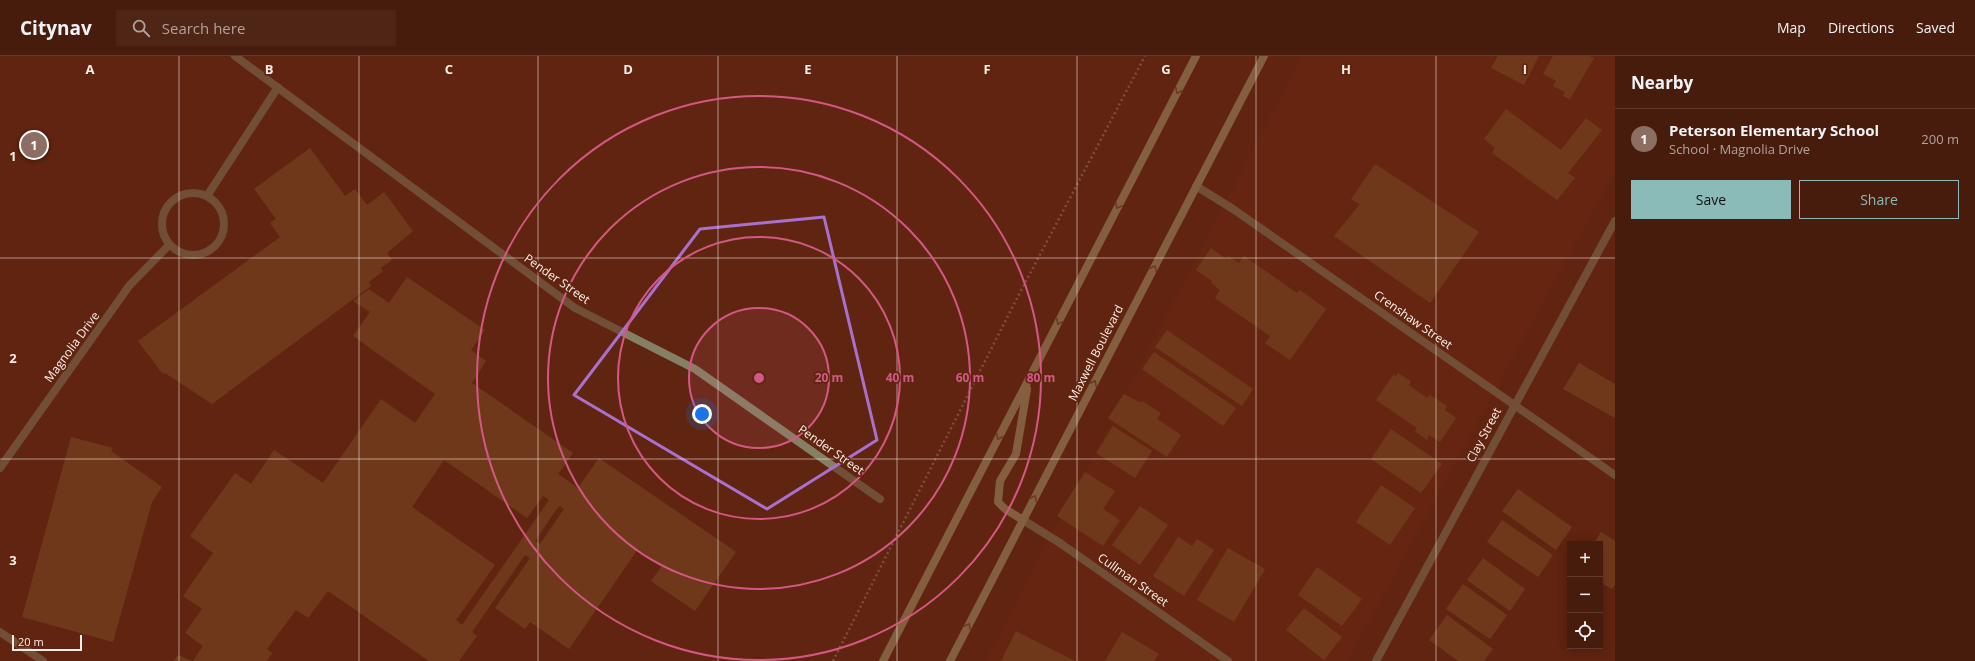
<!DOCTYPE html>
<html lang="en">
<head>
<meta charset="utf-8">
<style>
	body { margin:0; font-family:"Open Sans",sans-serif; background:#4f2516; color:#f1f3f6 }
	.controls { position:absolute; right:12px; bottom:12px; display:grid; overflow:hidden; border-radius:0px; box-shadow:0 2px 10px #0003 }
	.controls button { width:36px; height:36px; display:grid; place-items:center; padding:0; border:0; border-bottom:1px solid #603a2e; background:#481c0d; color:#f1f3f6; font:20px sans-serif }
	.scale { position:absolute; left:12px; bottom:10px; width:70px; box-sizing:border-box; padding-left:4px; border:2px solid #feeee9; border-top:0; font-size:11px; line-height:14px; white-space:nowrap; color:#feeee9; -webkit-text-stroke:3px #602511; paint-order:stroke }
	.you { position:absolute; left:702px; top:358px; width:14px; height:14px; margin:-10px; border:3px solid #fff; border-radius:50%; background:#1a73e8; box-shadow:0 0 0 6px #1a73e833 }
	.badge { display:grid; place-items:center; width:26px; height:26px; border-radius:50%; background:#8bbbb9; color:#fff; font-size:13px; font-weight:700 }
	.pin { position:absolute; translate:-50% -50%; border:2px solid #fff; box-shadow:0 1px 4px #0006 }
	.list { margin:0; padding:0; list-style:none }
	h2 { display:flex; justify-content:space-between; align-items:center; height:52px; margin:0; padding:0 16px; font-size:17px }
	h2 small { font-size:13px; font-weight:400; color:#b1a19d }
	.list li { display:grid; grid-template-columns:26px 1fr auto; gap:12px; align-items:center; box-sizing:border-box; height:60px; padding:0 16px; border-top:1px solid #603a2e }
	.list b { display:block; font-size:15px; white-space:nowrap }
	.list p { margin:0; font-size:13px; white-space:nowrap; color:#b1a19d }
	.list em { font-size:13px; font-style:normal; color:#b1a19d }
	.actions { display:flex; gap:8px; padding:12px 16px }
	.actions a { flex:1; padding:9px 0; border:1px solid #8bbbb9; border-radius:0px; text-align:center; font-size:14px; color:#8bbbb9 }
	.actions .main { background:#8bbbb9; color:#111 }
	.icon { flex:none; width:22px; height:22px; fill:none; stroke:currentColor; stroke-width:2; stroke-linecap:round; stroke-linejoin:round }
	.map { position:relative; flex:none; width:1615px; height:605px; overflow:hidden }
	header { display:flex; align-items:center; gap:24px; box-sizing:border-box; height:56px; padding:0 20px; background:#481c0d; border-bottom:1px solid #603a2e }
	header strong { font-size:19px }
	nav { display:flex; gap:22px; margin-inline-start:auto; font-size:14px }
	.search { width:280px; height:36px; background:#4f2516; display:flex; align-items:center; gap:10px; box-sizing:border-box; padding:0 14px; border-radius:0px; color:#b1a19d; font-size:15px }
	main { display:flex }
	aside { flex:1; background:#481c0d }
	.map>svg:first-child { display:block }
	.built { fill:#6b2711 }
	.building { fill:#835129; fill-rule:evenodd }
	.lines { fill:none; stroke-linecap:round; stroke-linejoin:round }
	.path { stroke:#a67e71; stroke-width:2.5; stroke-dasharray:2 3; stroke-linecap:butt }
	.lane { stroke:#858063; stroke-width:8 }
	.street { stroke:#858063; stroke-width:8 }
	.secondary { stroke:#b0a779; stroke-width:8 }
	.oneway { stroke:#7c5235 }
	.marked { fill:none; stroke:#a970ce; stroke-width:3; stroke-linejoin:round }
	.grid { fill:none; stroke:#feeee9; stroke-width:1; stroke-opacity:0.55 }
	.ring { fill:none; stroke:#d45886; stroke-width:2 }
	.labels { text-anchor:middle; stroke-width:3.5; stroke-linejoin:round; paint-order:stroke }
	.street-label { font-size:12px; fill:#feeee9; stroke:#602511 }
	.grid-label { font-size:13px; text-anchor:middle; font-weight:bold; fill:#feeee9; stroke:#602511; stroke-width:3.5; stroke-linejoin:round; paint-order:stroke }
	.centre { fill:#d45886; stroke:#602511; stroke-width:2 }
	.ring-label { font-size:12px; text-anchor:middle; font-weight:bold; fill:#d45886; stroke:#602511; stroke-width:3.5; stroke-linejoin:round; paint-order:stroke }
</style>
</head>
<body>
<header>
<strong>Citynav</strong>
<div class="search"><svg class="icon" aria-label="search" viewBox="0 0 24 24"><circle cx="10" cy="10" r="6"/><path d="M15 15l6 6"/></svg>Search here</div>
<nav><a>Map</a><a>Directions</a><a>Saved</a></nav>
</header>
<main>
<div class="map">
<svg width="1615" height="605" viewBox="0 0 1615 605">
	<rect width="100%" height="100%" fill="#602511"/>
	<path class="built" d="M1302,0H1615V115L1347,605H986Z"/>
	<path class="building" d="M1498,0H1539L1524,29L1491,12Z
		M1553,0H1589L1594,2L1570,43L1563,40L1565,36L1553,30L1556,25L1543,18Z
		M1506,53L1561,94L1586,62L1602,74L1568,117L1575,122L1557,144L1492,97L1495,92L1484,83Z
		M310,92L345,140L355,133L367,149L384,136L413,175L387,197L392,204L381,212L383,215L369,226L371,230L212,348L165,317V318L161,316L138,285L280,181L270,167L276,163L254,133Z
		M1375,108L1479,176L1430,247L1334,180L1360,148L1351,143Z
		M1211,192L1226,203L1228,200L1239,207L1244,200L1297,237L1300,234L1326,253L1290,304L1265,287L1270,280L1215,242L1220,234L1211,227L1212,225L1196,214Z
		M407,221L485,274L471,294L486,305L472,327L573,397L558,418L578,432L599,402L736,496L695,555L651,525L662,510L638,493L569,593L530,566L525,573L495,552L530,502L525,499L472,576L477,580L459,605H429L328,535L308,562L296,554L267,593L272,597L267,605H193L203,590L185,577L202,553L183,540L213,497L190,480L235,417L251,428L274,394L323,427L381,343L415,367L435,338L353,280L370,256L353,245L369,233L389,247ZM444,404L527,462L543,440L549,444L462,569L456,564L495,509L412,451ZM560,450L564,453L540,488L535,485L558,451Z
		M1167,274L1253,333L1242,350L1155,291Z
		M1154,296L1236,352L1223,370L1142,313Z
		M1579,307L1615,328V362L1563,333Z
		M1398,317L1411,325L1409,329L1427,342L1430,339L1447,350L1445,354L1456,362L1440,386L1429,379L1427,384L1415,375L1417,372L1376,344L1393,319L1396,320Z
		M1124,338L1141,347L1142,345L1161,357L1157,363L1181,379L1167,401L1108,362Z
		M1113,370L1152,395L1135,422L1096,397Z
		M1391,373L1442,408L1421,437L1371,403Z
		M71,381L113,392L111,395L162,431L152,446L113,586L22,561Z
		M1085,416L1115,435L1103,453L1120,464L1103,490L1057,460Z
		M1381,429L1415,452L1390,489L1356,466Z
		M1518,433L1572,471L1556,494L1502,455Z
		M1140,450L1168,469L1140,509L1112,489Z
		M1502,464L1553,499L1538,521L1487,486Z
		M1601,476L1615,485V529L1612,533L1600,526V488H1593Z
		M1178,481L1192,490L1197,483L1214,494L1184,540L1153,520Z
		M1228,492L1265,513L1234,566L1197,544Z
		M1483,502L1525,533L1510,555L1467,524Z
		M1317,511L1362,543L1342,570L1298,539Z
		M1463,528L1507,559L1490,583L1446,553Z
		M1304,552L1342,581L1324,604L1286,574Z
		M1447,559L1493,593L1484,605H1458L1429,584Z
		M1016,575L1075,605H1001Z
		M1122,576L1159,598L1154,605H1105Z
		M178,599L192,605H174Z"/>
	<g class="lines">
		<path class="path" d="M833,605L1015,246L1145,0"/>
		<path class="lane" d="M0,576L43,605"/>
		<path class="street" d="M235,0L575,252L695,313L880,443
			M1196,130L1233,153L1615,419
			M162 168a31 31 0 1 1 62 0a31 31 0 1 1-62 0Z
			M207,140L278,31
			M0,412L129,230L169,189
			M1023,464L1060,487L1228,605
			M1376,605L1615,165"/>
		<path class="secondary" d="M1023,464L1005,453L998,446L1000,425L1016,398L1027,333
			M883,605L1196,0
			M950,605L1264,0"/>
	</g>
	<defs><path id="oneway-chevron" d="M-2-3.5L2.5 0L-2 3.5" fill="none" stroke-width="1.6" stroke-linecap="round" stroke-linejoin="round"/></defs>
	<g class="oneway">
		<use href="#oneway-chevron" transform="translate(1178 35) rotate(117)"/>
		<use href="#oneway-chevron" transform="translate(1118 150) rotate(117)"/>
		<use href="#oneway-chevron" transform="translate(1154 212) rotate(-63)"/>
		<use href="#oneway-chevron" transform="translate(1059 266) rotate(117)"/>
		<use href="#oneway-chevron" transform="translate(1094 327) rotate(-63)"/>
		<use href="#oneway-chevron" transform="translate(999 381) rotate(117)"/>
		<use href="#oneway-chevron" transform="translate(1034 442) rotate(-63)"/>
		<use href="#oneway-chevron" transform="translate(968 570) rotate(-63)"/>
	</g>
	<path d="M0 0H1615V605H0ZM824,161L877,384L767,453L574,339L700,173Z" fill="#602511" fill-opacity=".55" fill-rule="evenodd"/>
	<path class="marked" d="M824,161L877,384L767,453L574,339L700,173Z"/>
	<path class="grid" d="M179,0V605M359,0V605M538,0V605M718,0V605M897,0V605M1077,0V605M1256,0V605M1436,0V605M0,202H1615M0,403H1615"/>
	<circle cx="759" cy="322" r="70" fill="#d45886" fill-opacity=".12"/>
	<g class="ring">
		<circle cx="759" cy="322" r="70"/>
		<circle cx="759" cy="322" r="141"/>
		<circle cx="759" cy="322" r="211"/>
		<circle cx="759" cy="322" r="282"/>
	</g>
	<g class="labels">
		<g class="street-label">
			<text transform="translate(557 223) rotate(35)" y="4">Pender Street</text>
			<text transform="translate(1413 264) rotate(35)" y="4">Crenshaw Street</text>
			<text transform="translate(72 291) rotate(-54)" y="4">Magnolia Drive</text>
			<text transform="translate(1096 297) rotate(-63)" y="4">Maxwell Boulevard</text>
			<text transform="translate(1484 379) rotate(-62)" y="4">Clay Street</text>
			<text transform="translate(831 394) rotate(35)" y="4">Pender Street</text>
			<text transform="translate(1133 524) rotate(35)" y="4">Cullman Street</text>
		</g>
	</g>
	<g class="grid-label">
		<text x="90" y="18">A</text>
		<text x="269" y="18">B</text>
		<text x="449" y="18">C</text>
		<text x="628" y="18">D</text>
		<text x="808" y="18">E</text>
		<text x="987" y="18">F</text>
		<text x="1166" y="18">G</text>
		<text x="1346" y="18">H</text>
		<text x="1525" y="18">I</text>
		<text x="13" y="105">1</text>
		<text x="13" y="307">2</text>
		<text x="13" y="509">3</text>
	</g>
	<circle cx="759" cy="322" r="6" class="centre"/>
	<g class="ring-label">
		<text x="829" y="326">20 m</text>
		<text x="900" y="326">40 m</text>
		<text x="970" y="326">60 m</text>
		<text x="1041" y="326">80 m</text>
	</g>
</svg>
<div class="controls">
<button>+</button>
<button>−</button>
<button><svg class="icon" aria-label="locate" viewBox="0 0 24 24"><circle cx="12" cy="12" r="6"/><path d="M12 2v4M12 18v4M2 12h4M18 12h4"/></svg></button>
</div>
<div class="scale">20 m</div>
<div class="you"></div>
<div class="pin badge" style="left:34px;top:89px;background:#8d6e63">1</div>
</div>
<aside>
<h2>Nearby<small></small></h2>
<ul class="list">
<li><span class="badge" style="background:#8d6e63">1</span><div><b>Peterson Elementary School</b><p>School · Magnolia Drive</p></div><em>200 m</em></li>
</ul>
<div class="actions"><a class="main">Save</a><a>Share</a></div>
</aside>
</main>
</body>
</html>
